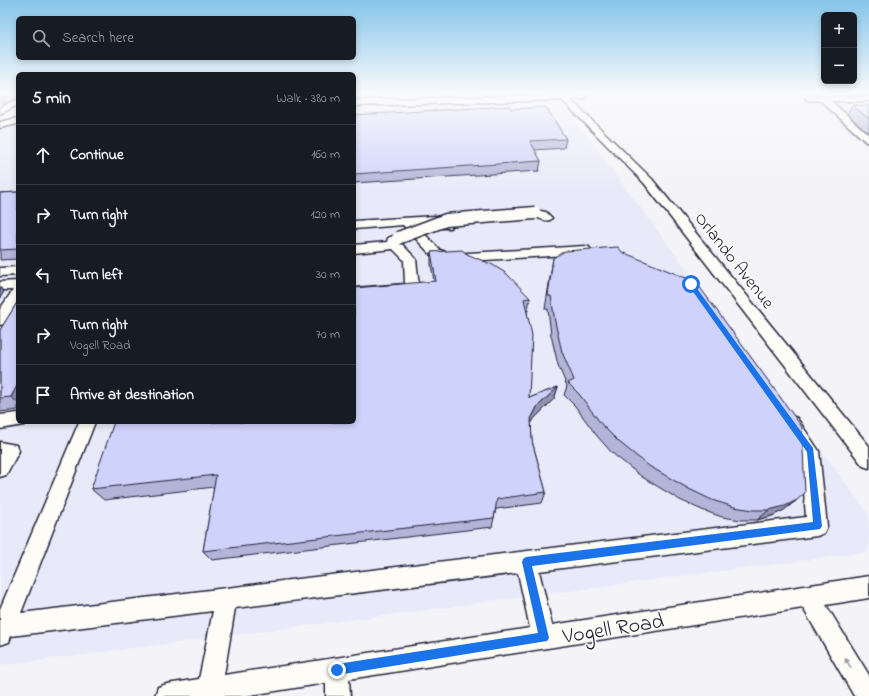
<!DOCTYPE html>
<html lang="en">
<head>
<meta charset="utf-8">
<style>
	body { margin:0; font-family:"Indie Flower",sans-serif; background:#20242c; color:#f1f3f6 }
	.controls { position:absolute; right:12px; top:12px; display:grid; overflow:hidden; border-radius:6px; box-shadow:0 2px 6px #0003 }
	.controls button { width:36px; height:36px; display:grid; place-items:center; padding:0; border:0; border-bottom:1px solid #363941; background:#171b24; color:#f1f3f6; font:20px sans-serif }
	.stop { position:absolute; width:12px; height:12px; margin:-9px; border:3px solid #1a73e8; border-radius:50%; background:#fff }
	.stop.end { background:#1a73e8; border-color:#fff; box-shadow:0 1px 4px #0008 }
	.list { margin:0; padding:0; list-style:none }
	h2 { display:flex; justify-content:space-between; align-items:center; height:52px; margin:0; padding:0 16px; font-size:17px }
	h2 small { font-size:13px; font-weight:400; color:#9ea1a6 }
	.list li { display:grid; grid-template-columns:26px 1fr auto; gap:12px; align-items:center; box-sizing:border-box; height:60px; padding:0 16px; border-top:1px solid #363941 }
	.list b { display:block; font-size:15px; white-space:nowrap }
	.list p { margin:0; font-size:13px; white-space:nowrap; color:#9ea1a6 }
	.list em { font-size:13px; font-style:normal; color:#9ea1a6 }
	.icon { flex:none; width:22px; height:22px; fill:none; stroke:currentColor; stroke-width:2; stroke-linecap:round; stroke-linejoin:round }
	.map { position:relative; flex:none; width:869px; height:696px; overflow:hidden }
	.search { position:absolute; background:#171b24; box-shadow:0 2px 6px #0003; left:16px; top:16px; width:340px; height:44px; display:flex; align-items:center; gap:10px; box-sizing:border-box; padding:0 14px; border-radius:6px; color:#9ea1a6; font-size:15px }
	.panel { position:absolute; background:#171b24; box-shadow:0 2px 6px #0003; left:16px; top:72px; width:340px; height:352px; border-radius:6px }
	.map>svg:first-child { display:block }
	.built { fill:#e9eaf9 }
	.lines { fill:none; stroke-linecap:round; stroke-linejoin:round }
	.minor-casing { stroke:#22223b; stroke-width:3 }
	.minor { fill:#fdfcf7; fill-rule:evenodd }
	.minor-bridge-casing { stroke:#22223b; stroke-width:15; stroke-linecap:butt }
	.minor-bridge { stroke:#fdfcf7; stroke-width:12 }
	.wall { fill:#b2b5d8; stroke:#22223b }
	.shaded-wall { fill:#9193b0; stroke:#22223b }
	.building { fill:#cfd2fb; stroke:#22223b }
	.oneway { fill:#9a9aa2 }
	.route { fill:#1a73e8 }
	.labels { text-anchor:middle; stroke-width:3; stroke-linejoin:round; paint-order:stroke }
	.street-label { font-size:18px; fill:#22223b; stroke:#fdfcf7 }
	.near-street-label { font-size:22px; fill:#22223b; stroke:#fdfcf7 }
</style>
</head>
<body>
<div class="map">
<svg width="869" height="696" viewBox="0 0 869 696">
	<rect width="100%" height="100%" fill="#f4f4f8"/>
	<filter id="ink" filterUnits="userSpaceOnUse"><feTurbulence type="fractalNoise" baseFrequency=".025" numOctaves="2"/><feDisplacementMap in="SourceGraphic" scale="8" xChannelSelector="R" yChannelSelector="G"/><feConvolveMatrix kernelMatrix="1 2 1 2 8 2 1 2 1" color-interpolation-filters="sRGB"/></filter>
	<g filter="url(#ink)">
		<path class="built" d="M789,93H869V147Z
			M562,102L869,514V552L0,666V129L18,124V422H354V109Z"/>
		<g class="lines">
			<defs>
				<path id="minor" d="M556,93L585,95L586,97L585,99L571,100L652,179L869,446V468L863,466L644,183L562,100L354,106V100L558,95Z
					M807,96L869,97V101H831L869,135V143L866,142L821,101L807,100L806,98Z
					M15,100L18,101V105L0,114V108Z
					M18,118V124L0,128V122Z
					M535,210L546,212L552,218L550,220C543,222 538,217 531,215L529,213L531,211Z
					M435,216L439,217L452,226L450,228H442L433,223L415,224L440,250L451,254L585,246L589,247L591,250L589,253L585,254L450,262L432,256L403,225L354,229V221Z
					M398,234L402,235L404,238L400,242L416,259L419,288L417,291L354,298V288L405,284L404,260L393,249L354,253V245L387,242L388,238Z
					M18,267V275L0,276V268Z
					M18,281V303L5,324L0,325V309L13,290H0V282Z
					M18,413V422H25L24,425L0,429V415Z
					M791,416L797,418L819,451L827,526L824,533L817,536L539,571L552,625L869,576V598L826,605L869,675V696H854L803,608L349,679L350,696H326V683L244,696H155L158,687L167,684L199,679L213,611L11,636L9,642L0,645V609L79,422H95L21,613L806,517L801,453L782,423L785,418ZM518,573L530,628L224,675L235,608Z
					M0,442L16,445L19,451L6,475L0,477Z"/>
			</defs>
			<use href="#minor" class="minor-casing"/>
			<use href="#minor" class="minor"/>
			<defs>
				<path id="minor-bridge" d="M398,238L446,220L535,213"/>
			</defs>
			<use href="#minor-bridge" class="minor-bridge-casing"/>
			<use href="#minor-bridge" class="minor-bridge"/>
		</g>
		<path class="wall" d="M0,93H18V100L15,99L6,103H0Z
			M852,105L869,106V133L847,114Z
			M511,109L566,139L564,148L534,150L541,161L539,171L354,183V115Z
			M18,192V259L0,260V193Z
			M431,252L467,254L530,298L528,311H527L529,398L558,387L554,399L534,419L531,424L532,441L546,492L542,503L496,509L492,527L212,560L203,551L214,487L104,500L91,489L434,281L431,265Z
			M553,258L797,500L784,510L772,516L757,520H741L722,517L702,510L680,500L642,477L612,453L597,436L575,406L564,395L567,386L558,365L551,335L548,309H545L551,271Z
			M18,301V410L0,412V330Z"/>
		<path class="shaded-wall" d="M0,93H12L15,99L6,103Z
			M0,287L4,292L0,298Z
			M18,384V403L11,397Z
			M558,387L554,399L534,419L527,430L531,419L537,407Z
			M797,500L784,510L772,516L757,520L769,510Z"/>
		<path class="building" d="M852,105L869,106V119Z
			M510,106L511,109L546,107L566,139L530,141L541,161L354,174V115Z
			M18,192V249L0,250V193Z
			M618,247L622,252L696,282L802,427L805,493L797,500L785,506L769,510H753L734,507L712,500L689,489L649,466L619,442L602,425L579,394L568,383L574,380L562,352L555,322L551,296H548L553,258L565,251Z
			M462,250L467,254L493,265L507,274L530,298L524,299L532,335L529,398L558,387L537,407L531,419L532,441L546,492L497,499L494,518L203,551L216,475L91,489L114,422H354V288L436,281L431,252Z
			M18,301V384L11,397L0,398V330Z"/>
		<defs><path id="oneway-solid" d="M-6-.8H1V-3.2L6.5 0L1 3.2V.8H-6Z"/></defs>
		<use class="oneway" href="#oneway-solid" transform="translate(848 663) rotate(-121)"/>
	</g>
	<linearGradient id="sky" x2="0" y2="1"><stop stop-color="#85c5ea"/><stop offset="0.49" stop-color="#fafafc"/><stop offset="1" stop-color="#fafafc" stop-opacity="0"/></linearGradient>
	<rect width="869" height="191" fill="url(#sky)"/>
	<path class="route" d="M689,283H693L813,448L822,526L820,529L532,566L549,638L547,641L337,675L333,673L332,670L333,666L337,664L538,633L522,562L523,559L526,557L813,522L807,452L689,286Z"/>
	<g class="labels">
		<g class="street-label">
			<text transform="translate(735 260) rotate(52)" y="6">Orlando Avenue</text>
		</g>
		<g class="near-street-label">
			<text transform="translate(613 627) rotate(-9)" y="8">Vogell Road</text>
		</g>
	</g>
</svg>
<div class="controls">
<button>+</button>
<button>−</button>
</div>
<div class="stop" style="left:691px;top:284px"></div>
<div class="stop end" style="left:337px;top:670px"></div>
<div class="search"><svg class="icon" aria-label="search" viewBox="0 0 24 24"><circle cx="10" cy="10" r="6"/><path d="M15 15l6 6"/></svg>Search here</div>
<section class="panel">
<h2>5 min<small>Walk · 380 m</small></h2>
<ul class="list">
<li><svg class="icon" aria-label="ahead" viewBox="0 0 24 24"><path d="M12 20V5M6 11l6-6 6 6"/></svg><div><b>Continue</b></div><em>160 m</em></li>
<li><svg class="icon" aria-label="right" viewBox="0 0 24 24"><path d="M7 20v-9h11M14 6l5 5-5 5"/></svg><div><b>Turn right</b></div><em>120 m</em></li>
<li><svg class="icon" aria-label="left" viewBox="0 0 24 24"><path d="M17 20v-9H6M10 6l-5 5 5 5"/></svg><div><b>Turn left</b></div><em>30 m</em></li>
<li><svg class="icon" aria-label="right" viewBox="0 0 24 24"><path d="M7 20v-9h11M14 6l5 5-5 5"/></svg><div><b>Turn right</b><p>Vogell Road</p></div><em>70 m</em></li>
<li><svg class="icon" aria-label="arrive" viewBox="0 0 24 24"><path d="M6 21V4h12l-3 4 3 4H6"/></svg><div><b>Arrive at destination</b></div></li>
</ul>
</section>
</div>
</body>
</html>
